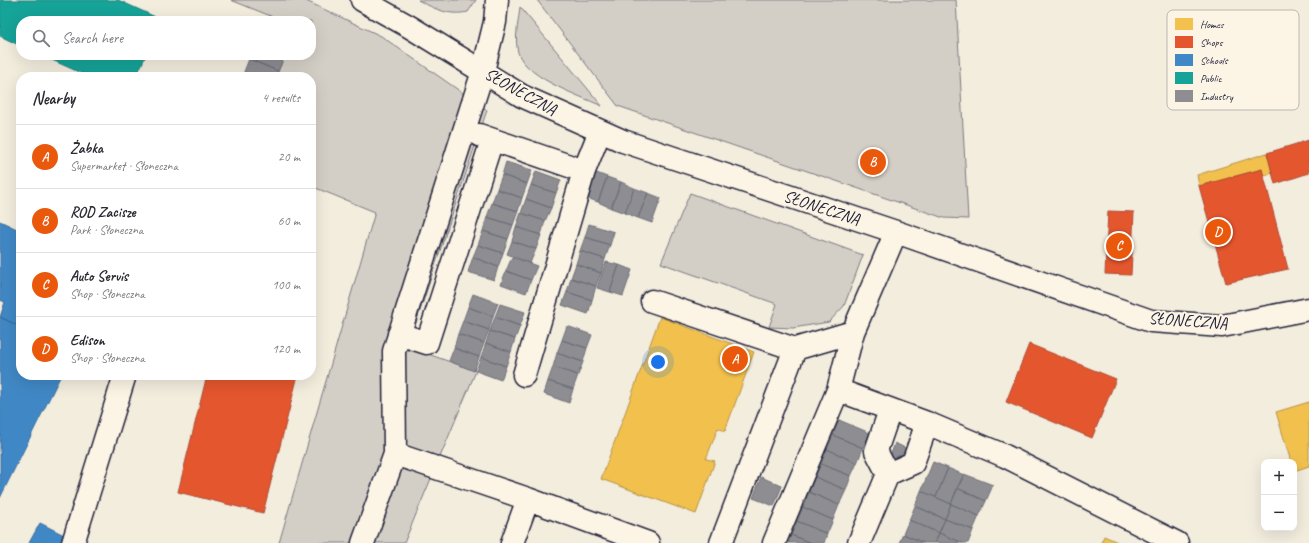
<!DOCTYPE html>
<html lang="en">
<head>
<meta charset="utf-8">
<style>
	body { margin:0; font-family:Caveat,sans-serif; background:#f2f2f3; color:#2b2b33 }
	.controls { position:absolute; right:12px; bottom:12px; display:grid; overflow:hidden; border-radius:8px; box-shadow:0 4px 16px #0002 }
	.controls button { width:36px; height:36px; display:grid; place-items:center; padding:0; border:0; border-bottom:1px solid #e1e1e2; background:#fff; color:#2b2b33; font:20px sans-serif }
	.you { position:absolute; left:658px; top:362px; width:14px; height:14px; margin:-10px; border:3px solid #fff; border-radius:50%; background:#1a73e8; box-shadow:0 0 0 6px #1a73e833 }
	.badge { display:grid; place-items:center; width:26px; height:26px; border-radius:50%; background:#ea580c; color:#fff; font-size:13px; font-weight:700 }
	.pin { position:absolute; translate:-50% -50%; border:2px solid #fff; box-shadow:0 1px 4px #0006 }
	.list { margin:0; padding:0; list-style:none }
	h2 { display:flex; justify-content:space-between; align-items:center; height:52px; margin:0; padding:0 16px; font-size:17px }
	h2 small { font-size:13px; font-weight:400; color:#7c7c81 }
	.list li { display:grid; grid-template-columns:26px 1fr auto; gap:12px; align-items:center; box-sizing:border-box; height:64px; padding:0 16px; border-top:1px solid #e1e1e2 }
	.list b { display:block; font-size:15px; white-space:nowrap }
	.list p { margin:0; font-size:13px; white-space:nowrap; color:#7c7c81 }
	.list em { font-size:13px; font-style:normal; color:#7c7c81 }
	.icon { flex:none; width:22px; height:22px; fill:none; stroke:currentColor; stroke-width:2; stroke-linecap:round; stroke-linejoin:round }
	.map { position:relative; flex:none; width:1309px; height:543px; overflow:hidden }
	.search { position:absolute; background:#fff; box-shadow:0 4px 16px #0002; left:16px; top:16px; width:300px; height:44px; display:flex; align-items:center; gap:10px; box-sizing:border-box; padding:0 14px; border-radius:16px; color:#7c7c81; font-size:15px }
	.panel { position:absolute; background:#fff; box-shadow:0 4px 16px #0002; left:16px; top:72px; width:300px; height:308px; border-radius:16px }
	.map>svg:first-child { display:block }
	.green { fill:#d4cfc6; stroke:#7b7880 }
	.homes { fill:#f2c14e; stroke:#b49148 }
	.shops { fill:#e4572e; stroke:#aa4732 }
	.schools { fill:#3f88c5; stroke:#36699c }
	.public { fill:#17a398; stroke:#1a7c7c }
	.industry { fill:#8d8d92; stroke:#6d6d78 }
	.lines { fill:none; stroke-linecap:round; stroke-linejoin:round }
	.minor-casing { stroke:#22223b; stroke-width:25 }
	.minor { stroke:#fcf5e5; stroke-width:22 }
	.labels { text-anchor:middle; stroke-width:4; stroke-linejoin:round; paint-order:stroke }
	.street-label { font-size:17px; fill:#22223b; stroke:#fcf5e5 }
	.key { fill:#fcf5e5; stroke:#bbb6b2; stroke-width:1 }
	.key-label { font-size:11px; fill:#22223b }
</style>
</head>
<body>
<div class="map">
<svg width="1309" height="543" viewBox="0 0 1309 543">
	<rect width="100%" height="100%" fill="#f3edde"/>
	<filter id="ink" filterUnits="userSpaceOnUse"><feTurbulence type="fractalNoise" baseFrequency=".025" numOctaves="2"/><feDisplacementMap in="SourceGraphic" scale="8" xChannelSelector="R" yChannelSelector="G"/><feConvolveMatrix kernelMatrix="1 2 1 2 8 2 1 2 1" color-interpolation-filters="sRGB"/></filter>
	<g filter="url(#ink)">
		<path class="green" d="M231,0H304L381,36L487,110L408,347L476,371L404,543H279L375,212L311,186V77H276L285,55H311V21H283Z
			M418,0H476L468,12C448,16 435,9 418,0Z
			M537,0H956L968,219L944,218L618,106Z
			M520,7L602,106C578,95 519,76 517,47C515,34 519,19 520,7Z
			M690,193L863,255L844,306L829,322L793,328L769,327L777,304L661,263Z"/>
		<path class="homes" d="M1267,153L1272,173L1263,176L1262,169L1199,186L1197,175Z
			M660,317L754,352L725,431L718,428L706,459L715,461L696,514L601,479Z
			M1309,402V466L1294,471V462H1291L1276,412Z
			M1104,536L1120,543H1101Z"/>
		<path class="shops" d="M1309,140V173L1275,184L1267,153Z
			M1262,169L1288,269L1226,283L1199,186Z
			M1108,211L1134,212L1131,275L1105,274Z
			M1029,344L1116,379L1092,438L1006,402Z
			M207,375H298L263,513L178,492Z"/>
		<path class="schools" d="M0,221L21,231V327L0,317L5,302L0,300Z
			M0,317L21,327V375H61L0,498Z
			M40,523L70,538L67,543H29Z"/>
		<path class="public" d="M0,0H118L162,20L21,21V46L0,36Z
			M41,55H146L136,77H90Z"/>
		<path class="industry" d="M251,55H285L278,71L249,59Z
			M249,59L278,71L276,77H242Z
			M506,162L532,170L527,184L502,175Z
			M536,171L561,180L556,193L531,185Z
			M594,172L607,177L598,202L584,197Z
			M502,175L527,184L522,198L497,189Z
			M607,177L621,182L611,208L598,202Z
			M621,182L634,188L625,213L611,208Z
			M531,185L556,193L551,208L526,199Z
			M634,188L648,193L638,218L625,213Z
			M497,189L522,198L518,211L492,203Z
			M648,193L661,198L652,223L638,218Z
			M526,199L551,208L545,221L521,213Z
			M492,203L518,211L513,225L487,217Z
			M521,213L545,221L541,235L516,227Z
			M487,217L513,225L508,239L483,231Z
			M589,224L614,232L610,245L585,237Z
			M516,227L541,235L536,249L512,241Z
			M483,231L508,239L503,253L478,245Z
			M585,237L610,245L605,259L580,251Z
			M512,241L536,249L530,263L507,254Z
			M478,245L503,253L498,267L473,257Z
			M580,251L605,259L601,273L576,264Z
			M473,257L498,267L494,280L468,272Z
			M512,257L537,266L531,280L506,271Z
			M606,262L619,265L610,292L597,288Z
			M576,264L601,273L596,286L571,278Z
			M619,265L632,270L623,296L610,292Z
			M506,271L531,280L526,293L501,284Z
			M571,278L596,286L592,300L567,292Z
			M567,292L592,300L588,314L562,305Z
			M473,294L498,303L493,316L468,307Z
			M500,304L525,312L520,326L495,317Z
			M468,307L493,316L489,330L463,321Z
			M495,317L520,326L515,339L490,331Z
			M463,321L489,330L484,343L458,334Z
			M567,326L592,335L587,348L562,340Z
			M490,331L515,339L511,352L486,343Z
			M458,334L484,343L479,357L454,348Z
			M562,340L587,348L583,362L557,353Z
			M486,343L511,352L506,366L481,357Z
			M454,348L479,357L474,371L449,361Z
			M557,353L583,362L578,375L553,367Z
			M481,357L506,366L501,380L476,371Z
			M553,367L578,375L573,389L548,381Z
			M548,381L573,389L569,403L544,394Z
			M839,420L870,433L863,448L833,435Z
			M833,435L863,448L857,463L827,449Z
			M895,443L909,450L903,463L890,457Z
			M827,449L857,463L851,476L821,464Z
			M933,462L948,468L936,497L921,491Z
			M821,464L851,476L846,490L815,477Z
			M948,468L964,475L951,504L936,497Z
			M964,474L993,485L986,501L957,488Z
			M761,477L782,486L774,506L753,498Z
			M815,477L846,490L839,505L809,492Z
			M957,488L986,501L979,516L951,504Z
			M921,491L951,504L945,519L915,506Z
			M809,492L839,505L833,520L803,507Z
			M951,504L979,516L973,530L945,519Z
			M915,506L945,519L939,533L909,520Z
			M803,507L833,520L827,534L797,521Z
			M945,519L973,530L968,543H963L939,533Z
			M909,520L939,533L935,543H924L903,534Z
			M797,521L827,534L824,543H811L791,535Z
			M939,533L963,543H935Z
			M903,534L924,543H899Z
			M791,535L811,543H788Z"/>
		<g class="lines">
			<defs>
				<path id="minor" d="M362,0L410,27L522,96L623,141L896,232L1151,321L1222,326L1309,309
					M479,135L584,171
					M652,301L795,349
					M399,334L427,343L492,140
					M524,375L584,171L600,131
					M838,390L853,332L896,232
					M395,454L528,499
					M888,474L913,463L927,423
					M73,543L124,378
					M363,543L395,454L394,351L483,71L495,22L497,0
					M512,543L528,499L648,543
					M721,543L795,349L853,332
					M774,543L838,390L927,423L1005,456L1177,543
					M859,543L888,474L876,451L890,410"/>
			</defs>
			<use href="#minor" class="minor-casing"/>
			<use href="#minor" class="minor"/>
		</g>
	</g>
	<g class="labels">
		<g class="street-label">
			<text transform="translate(521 91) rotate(29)" y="6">SŁONECZNA</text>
			<text transform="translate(822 207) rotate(18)" y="6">SŁONECZNA</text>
			<text transform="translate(1188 320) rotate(4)" y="6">SŁONECZNA</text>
		</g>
	</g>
	<rect x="1167" y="10" width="132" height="100" rx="6" class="key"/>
	<rect x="1175" y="18" width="18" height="12" fill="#f2c14e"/>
	<rect x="1175" y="36" width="18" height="12" fill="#e4572e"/>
	<rect x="1175" y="54" width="18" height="12" fill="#3f88c5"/>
	<rect x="1175" y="72" width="18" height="12" fill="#17a398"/>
	<rect x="1175" y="90" width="18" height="12" fill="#8d8d92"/>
	<g class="key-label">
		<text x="1200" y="28">Homes</text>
		<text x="1200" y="46">Shops</text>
		<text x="1200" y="64">Schools</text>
		<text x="1200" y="82">Public</text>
		<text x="1200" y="100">Industry</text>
	</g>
</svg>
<div class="controls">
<button>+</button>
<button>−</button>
</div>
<div class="you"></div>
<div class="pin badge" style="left:735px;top:359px">A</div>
<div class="pin badge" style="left:873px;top:162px">B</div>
<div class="pin badge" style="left:1119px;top:246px">C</div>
<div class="pin badge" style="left:1218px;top:232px">D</div>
<div class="search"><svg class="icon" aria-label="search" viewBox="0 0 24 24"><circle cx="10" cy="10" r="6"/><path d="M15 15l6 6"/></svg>Search here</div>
<section class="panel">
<h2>Nearby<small>4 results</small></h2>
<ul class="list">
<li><span class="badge">A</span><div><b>Żabka</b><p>Supermarket · Słoneczna</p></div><em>20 m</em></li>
<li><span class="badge">B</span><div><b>ROD Zacisze</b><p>Park · Słoneczna</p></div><em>60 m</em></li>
<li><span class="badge">C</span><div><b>Auto Servis</b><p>Shop · Słoneczna</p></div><em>100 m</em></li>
<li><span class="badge">D</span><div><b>Edison</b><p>Shop · Słoneczna</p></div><em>120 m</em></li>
</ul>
</section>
</div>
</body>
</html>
